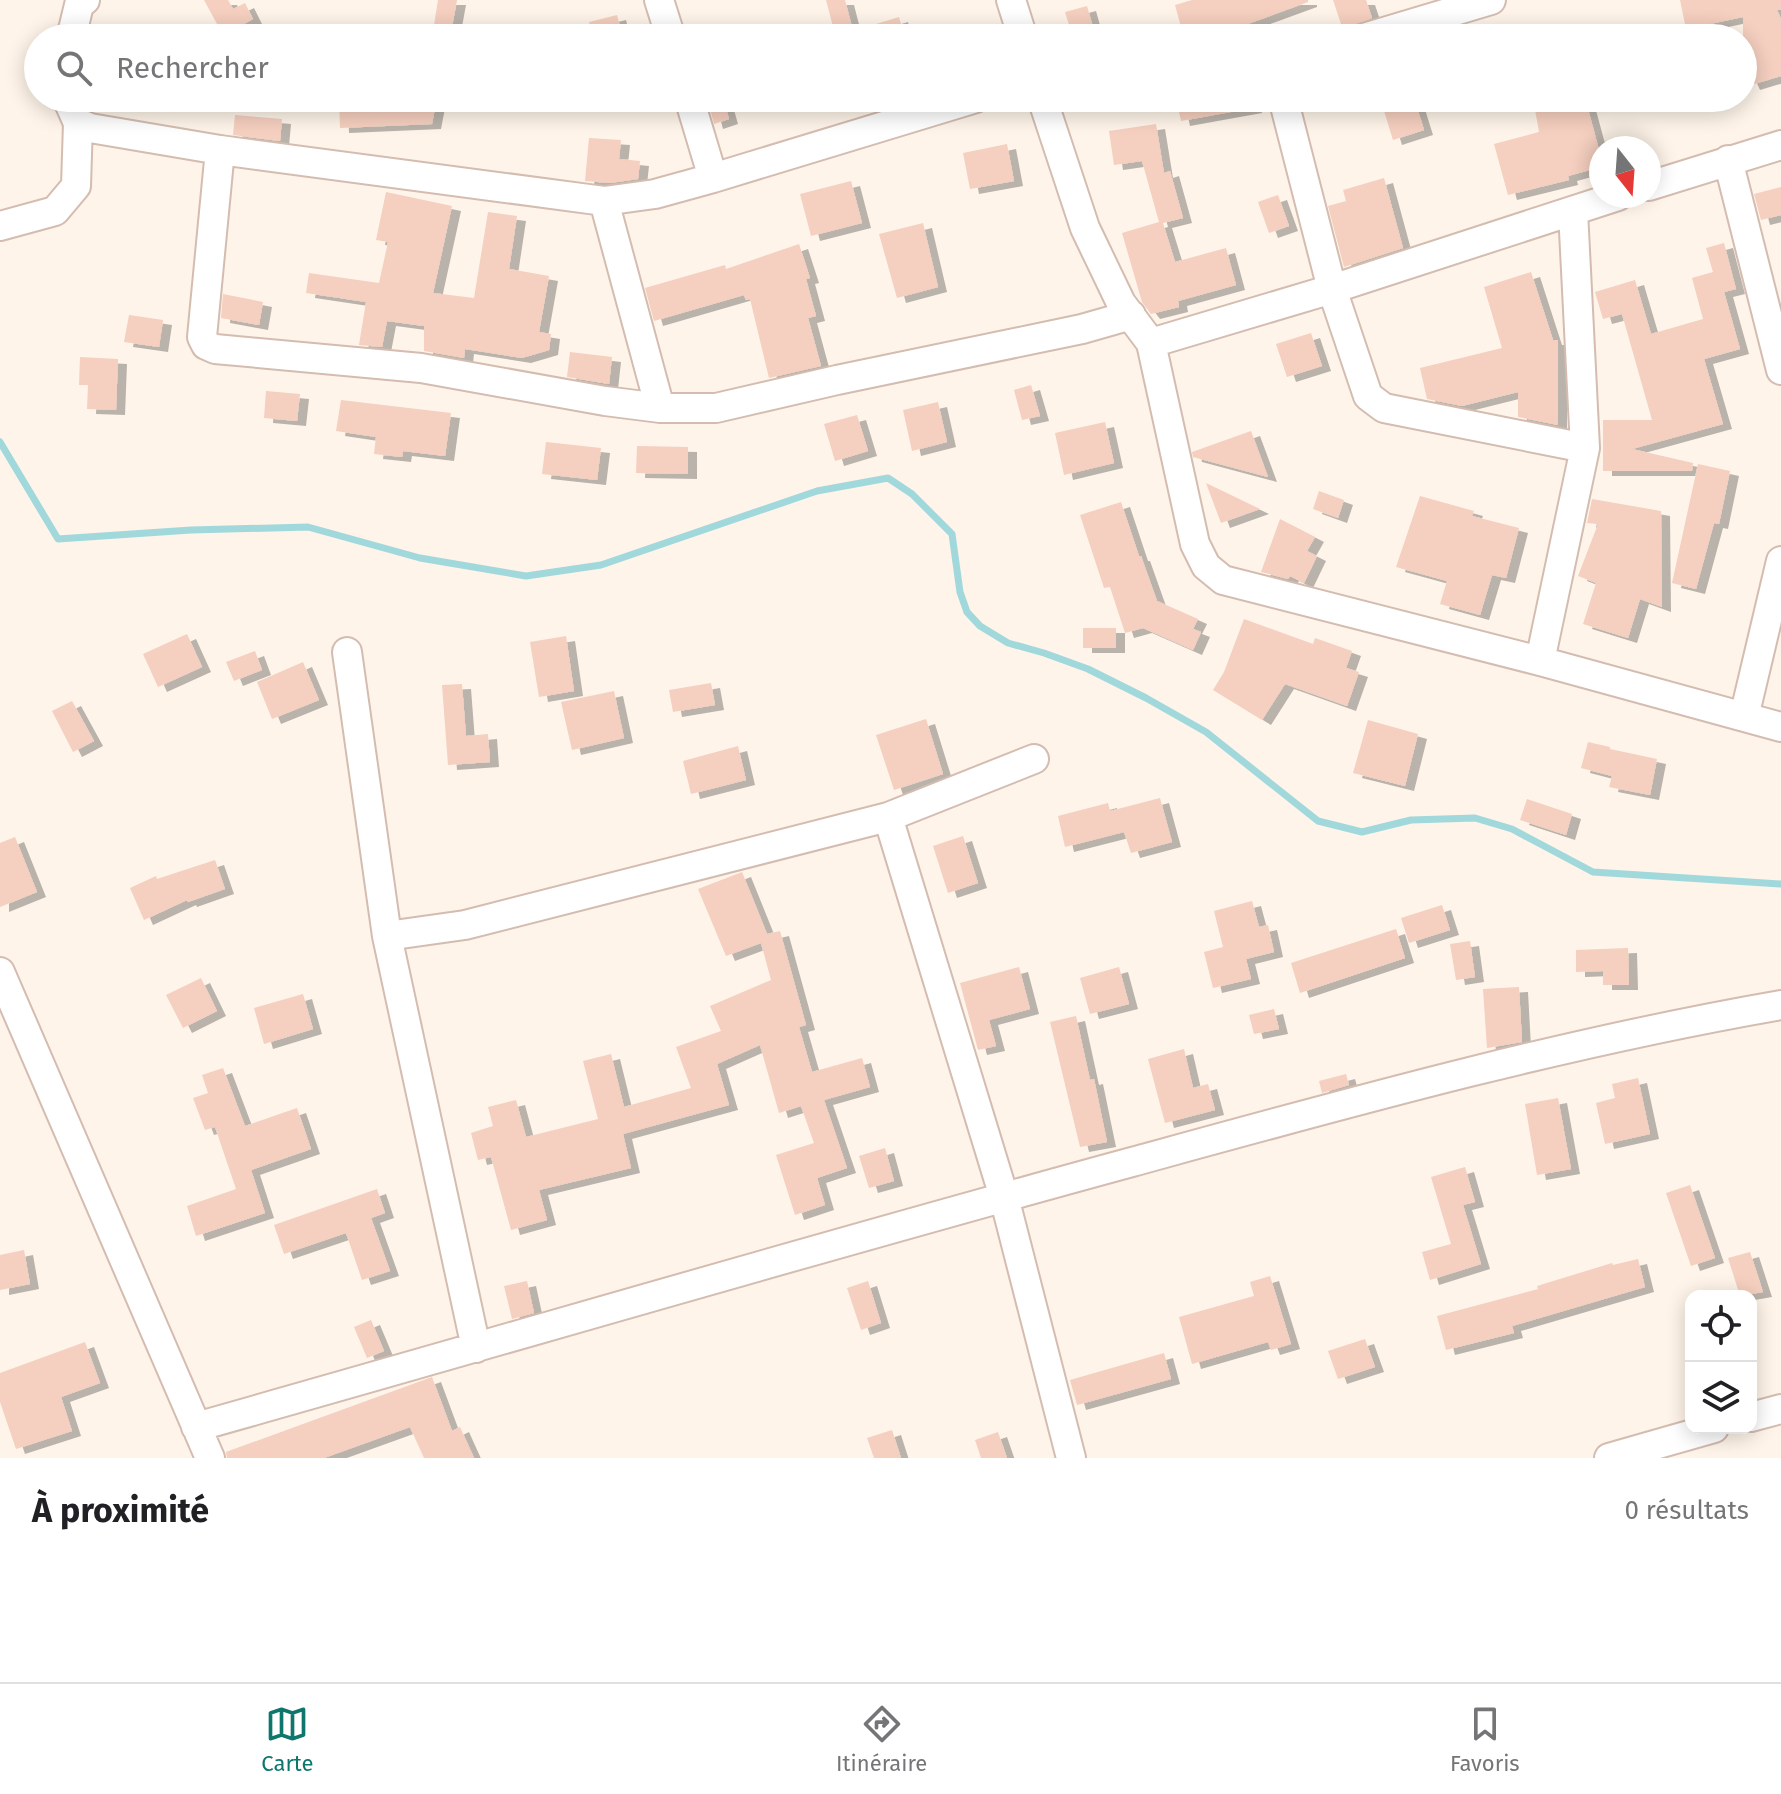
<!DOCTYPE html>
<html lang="fr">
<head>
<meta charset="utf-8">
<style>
	body { margin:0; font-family:"Fira Sans",sans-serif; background:#f6f6f6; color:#202124 }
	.controls { position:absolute; right:24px; bottom:24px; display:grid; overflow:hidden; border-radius:16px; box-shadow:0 4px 20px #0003 }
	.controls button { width:72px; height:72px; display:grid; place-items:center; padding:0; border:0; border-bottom:2px solid #e0e0e0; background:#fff; color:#202124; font:40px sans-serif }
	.compass { position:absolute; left:1589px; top:136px; width:72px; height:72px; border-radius:50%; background:#fff; box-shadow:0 4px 20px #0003; rotate:163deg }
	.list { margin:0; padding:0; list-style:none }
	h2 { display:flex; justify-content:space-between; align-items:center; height:104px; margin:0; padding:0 32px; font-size:34px }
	h2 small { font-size:26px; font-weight:400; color:#757577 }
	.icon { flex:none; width:44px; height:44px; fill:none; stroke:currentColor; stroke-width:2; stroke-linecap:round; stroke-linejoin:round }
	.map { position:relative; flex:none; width:1781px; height:1458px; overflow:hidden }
	.search { position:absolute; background:#fff; box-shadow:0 4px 20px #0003; left:24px; right:24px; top:24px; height:88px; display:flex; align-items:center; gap:20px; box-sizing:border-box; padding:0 28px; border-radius:44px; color:#757577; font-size:30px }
	.sheet { height:224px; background:#fff }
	nav { display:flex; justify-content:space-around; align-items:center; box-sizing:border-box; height:112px; border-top:2px solid #e0e0e0; background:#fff; font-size:22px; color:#757577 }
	nav a { display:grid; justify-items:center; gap:4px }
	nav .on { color:#0f766e }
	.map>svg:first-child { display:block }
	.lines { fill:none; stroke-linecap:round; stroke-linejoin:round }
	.stream { stroke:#a1d8dc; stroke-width:7 }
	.building { fill:#f5cfbf; filter:url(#shadow) }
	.minor-casing { stroke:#d4bcb0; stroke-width:32 }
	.minor { stroke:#fff; stroke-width:28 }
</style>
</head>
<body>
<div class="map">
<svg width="1781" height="1458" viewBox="0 0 1781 1458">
	<defs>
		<filter id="shadow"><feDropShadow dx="9" dy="5" stdDeviation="0" flood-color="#0004"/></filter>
	</defs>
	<rect width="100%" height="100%" fill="#fef4e9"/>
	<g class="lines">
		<path class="stream" d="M0,442L58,539L191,530L308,527L420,558L526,576L601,565L817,491L888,478L912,494L952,534L960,592L967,612L980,626L1008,643L1044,653L1088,669L1146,698L1206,732L1318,821L1362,832L1411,820L1475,818L1512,829L1593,872L1781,884"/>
	</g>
	<path class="building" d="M204,0H228L233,9L245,3L253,19L223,35Z
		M438,0H457L450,38H432Z
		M826,0H845L853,31L899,17L905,38H836Z
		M1192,0H1308V2L1245,25L1198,38H1184L1175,5Z
		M1333,0H1366L1372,18L1343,30Z
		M1680,0H1781V10H1777L1781,19V76L1751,85L1743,67V17L1686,29Z
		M1087,6L1096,38H1073L1065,12Z
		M617,15L623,38H594L589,22Z
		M339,98H437L432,124L340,128Z
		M707,98H723L729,119L714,124Z
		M1176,98H1252L1253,108L1181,121Z
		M1380,98H1414L1424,130L1393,140Z
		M1533,98H1585L1601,157V167L1568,176L1569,180L1508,195L1494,144L1539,132Z
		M235,115L282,119L280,141L233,135Z
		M1156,124L1164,173L1170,171L1183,218L1163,223L1175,262L1226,248L1236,285L1178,301L1179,307L1151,314L1142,302L1122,233L1159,222L1142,161L1114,165L1109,131Z
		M589,138L621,140L619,159L640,161L638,179L610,183L585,181Z
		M1007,144L1014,181L970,189L963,153Z
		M1384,178L1403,248L1344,267L1328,206L1346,201L1343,190Z
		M851,181L862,223L811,236L800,194Z
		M1781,187V215L1761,220L1754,194Z
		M386,192L452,206L433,293L474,298L488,212L517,216L509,269L549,276L539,332L551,334L549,350L522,358L465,349L464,358L424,351V326L387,321L382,347L359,345L366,302L306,293L309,273L379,283L388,242L376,240Z
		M1278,195L1289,226L1269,233L1258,202Z
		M923,223L938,287L897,298L879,234Z
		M1724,243L1736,289L1724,292L1740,349L1704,359L1723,424L1632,449L1693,463L1692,471H1603V420H1652L1622,314L1603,319L1595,292L1635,280L1651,334L1703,319L1692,278L1713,272L1706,248Z
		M799,244L810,278L806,279L816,316L808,318L821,366L769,378L750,299L746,300L744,295L654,321L645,288L725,265L726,269Z
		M1531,272L1553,340H1558V425L1518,417V392L1462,406L1427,399L1420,368L1502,348L1484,287Z
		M223,294L263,302L259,325L221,318Z
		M129,315L163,320L159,347L124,342Z
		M1311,333L1322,366L1287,377L1276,344Z
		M570,352L612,357L609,384L567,377Z
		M80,357L118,359L116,410L87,409L88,385H79Z
		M1031,385L1040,416L1022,420L1014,390Z
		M266,391L300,394L297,421L264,418Z
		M341,400L451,413L445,456L403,451L402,457L374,454L376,437L336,431Z
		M938,402L947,442L912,451L903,410Z
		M857,415L868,451L835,461L824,424Z
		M1105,422L1114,463L1064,475L1055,433Z
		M1251,431L1268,477L1193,457L1192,452Z
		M546,442L601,448L597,480L542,474Z
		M637,446L688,447V474L636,473Z
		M1698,464L1730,471L1719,524L1714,523L1696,589L1672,583Z
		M1206,483L1260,509L1221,523Z
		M1319,491L1344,500L1338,518L1313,509Z
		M1420,496L1474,511L1472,516L1519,528L1506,578L1492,575L1480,615L1440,604L1447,581L1396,567Z
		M1592,499L1661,511L1662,607L1640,599L1628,638L1583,624L1596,583L1578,576L1598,524L1587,523Z
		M1121,502L1139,556H1141L1157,601L1198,619L1193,629L1201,632L1193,650L1143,628L1125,633L1110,587L1104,588L1080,515Z
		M1280,519L1315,537L1307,551L1317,556L1304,583L1290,576L1288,579L1261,572Z
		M1244,619L1313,644L1315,638L1352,651L1346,668L1359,672L1347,706L1285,684L1262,720L1213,690L1224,672Z
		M1083,628H1116V648H1083Z
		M187,634L202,667L158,687L143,654Z
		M566,636L574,691L539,697L530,642Z
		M255,651L262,670L234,681L226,662Z
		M303,662L319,700L272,719L257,682Z
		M711,683L715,705L673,712L669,690Z
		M462,684L466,736L488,734L490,762L448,765L442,685Z
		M614,691L624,738L572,750L561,702Z
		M72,701L94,741L73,752L52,711Z
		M926,719L943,774L894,790L876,735Z
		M1368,720L1418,734L1405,786L1353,773Z
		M1588,742L1610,747V749L1657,759L1650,795L1609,787L1612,776L1581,768Z
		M738,746L746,780L691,794L683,761Z
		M1160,798L1172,842L1131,853L1124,832L1065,847L1058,816L1108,803L1110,811Z
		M1527,799L1572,814L1566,835L1520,820Z
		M963,836L978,883L948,893L933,846Z
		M15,837L37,892L0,907V843Z
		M215,860L225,889L188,902L187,900L144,920L130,888L156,876L157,879Z
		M742,872L767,934L780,931L806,1025L799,1027L812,1072L862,1058L870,1087L824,1100L847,1168L817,1178L825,1205L795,1215L776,1155L814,1143L801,1106L779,1113L760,1045L717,1064L729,1105L623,1134L631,1168L539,1190L547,1220L511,1230L491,1157L478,1160L471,1133L493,1126L488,1107L516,1100L526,1137L598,1119L583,1061L611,1054L624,1107L691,1088L676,1047L721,1031L710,1006L771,980L761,943L726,956L698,889Z
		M1252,901L1259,927L1268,925L1274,952L1246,959L1251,979L1213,988L1204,952L1223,947L1214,911Z
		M1442,905L1450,930L1409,943L1401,918Z
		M1396,929L1405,958L1300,993L1291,963Z
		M1470,941L1475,977L1456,980L1450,944Z
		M1628,948L1629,985H1603V971L1576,972V950Z
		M1019,967L1030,1009L989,1020L996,1046L978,1050L960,983Z
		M1119,967L1129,1004L1090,1014L1080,978Z
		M201,978L217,1011L183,1028L166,995Z
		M1519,987L1522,1042L1487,1048L1483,989Z
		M303,994L313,1029L264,1044L254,1008Z
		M1274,1009L1279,1029L1254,1034L1249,1015Z
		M1076,1016L1090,1080L1094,1079L1107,1142L1080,1147L1050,1022Z
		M1184,1049L1193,1088L1208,1084L1215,1110L1165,1123L1148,1059Z
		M223,1068L245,1126L297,1108L311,1149L251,1170L265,1213L196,1236L187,1206L236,1189L215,1127L205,1130L193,1098L208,1093L202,1075Z
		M1346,1074L1349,1085L1322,1093L1319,1081Z
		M1638,1078L1650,1134L1605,1144L1596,1103L1615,1098L1612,1084Z
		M1558,1098L1571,1169L1537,1175L1525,1104Z
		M885,1148L894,1181L869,1188L859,1156Z
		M1465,1167L1475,1202L1463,1205L1481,1264L1430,1280L1422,1252L1451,1244L1431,1177Z
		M1690,1185L1715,1258L1691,1266L1666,1193Z
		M377,1189L385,1213L371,1218L390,1271L362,1280L346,1233L284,1254L274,1225Z
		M24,1250L30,1284L0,1290V1255Z
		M1750,1252L1763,1292L1740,1296L1728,1258Z
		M1638,1259L1645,1287L1512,1326L1514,1333L1446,1350L1437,1316L1538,1289L1537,1286L1612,1263L1613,1265Z
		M1270,1276L1291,1344L1271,1350L1268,1342L1192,1364L1179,1317L1254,1296L1250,1282Z
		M527,1281L534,1313L512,1319L504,1286Z
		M868,1281L881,1323L861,1330L847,1288Z
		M371,1320L384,1351L367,1358L354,1327Z
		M1365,1339L1375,1367L1338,1379L1328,1351Z
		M85,1342L100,1383L61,1397L72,1431L16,1449L0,1402V1373Z
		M1164,1353L1171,1379L1077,1405L1070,1380Z
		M432,1377L452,1431L460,1427L474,1458H424L410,1427L324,1458H227L226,1452Z
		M892,1430L901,1458H874L867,1438Z
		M998,1432L1007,1458H981L975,1440Z"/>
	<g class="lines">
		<defs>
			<path id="minor" d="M659,0L671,38
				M1011,0L1023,38
				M71,38L79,5L85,0
				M1364,38L1491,0
				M67,98L78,123L90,128L220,150L604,201L655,194L713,178L976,98
				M689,98L713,178
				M1042,98L1085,228L1121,303L1151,343L1195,544L1206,566L1223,580L1540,661L1781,727
				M1283,98L1332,289L1368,396L1384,408L1585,448
				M220,150L202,337L206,345L215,349L421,368L605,401L660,408H716L837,380L1082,329L1131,315
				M1728,160L1781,370
				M1649,186L1781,145
				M604,201L660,408
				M0,226L55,211L76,186L78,123
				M1151,343L1332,289L1618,196
				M347,652L387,936L476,1348
				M1540,661L1585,448L1573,211
				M1744,717L1781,561
				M888,817L1004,1197L1071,1458
				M387,936L465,925L888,817L1034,759
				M0,972L210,1458
				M1751,1417L1781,1409
				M196,1427C508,1339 819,1247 1132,1162C1347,1103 1562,1043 1781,1005
				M1609,1458L1714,1428"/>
		</defs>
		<use href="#minor" class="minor-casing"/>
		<use href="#minor" class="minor"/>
	</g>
</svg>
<div class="controls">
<button><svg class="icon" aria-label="locate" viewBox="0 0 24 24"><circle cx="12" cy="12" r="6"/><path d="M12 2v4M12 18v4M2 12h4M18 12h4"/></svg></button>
<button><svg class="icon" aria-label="layers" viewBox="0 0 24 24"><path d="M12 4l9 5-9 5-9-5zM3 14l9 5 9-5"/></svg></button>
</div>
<svg class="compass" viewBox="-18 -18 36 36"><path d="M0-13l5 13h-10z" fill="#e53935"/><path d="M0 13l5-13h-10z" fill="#757577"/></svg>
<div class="search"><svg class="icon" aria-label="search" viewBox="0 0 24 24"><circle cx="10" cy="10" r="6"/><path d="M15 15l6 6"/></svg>Rechercher</div>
</div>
<section class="sheet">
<h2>À proximité<small>0 résultats</small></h2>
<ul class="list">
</ul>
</section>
<nav>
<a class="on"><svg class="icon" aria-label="map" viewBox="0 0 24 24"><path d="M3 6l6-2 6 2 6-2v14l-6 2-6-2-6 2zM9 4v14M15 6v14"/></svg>Carte</a>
<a><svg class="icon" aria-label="directions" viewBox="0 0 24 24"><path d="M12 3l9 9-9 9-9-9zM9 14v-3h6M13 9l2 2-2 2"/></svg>Itinéraire</a>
<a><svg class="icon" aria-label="saved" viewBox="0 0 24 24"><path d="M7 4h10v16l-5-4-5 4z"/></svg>Favoris</a>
</nav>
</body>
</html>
